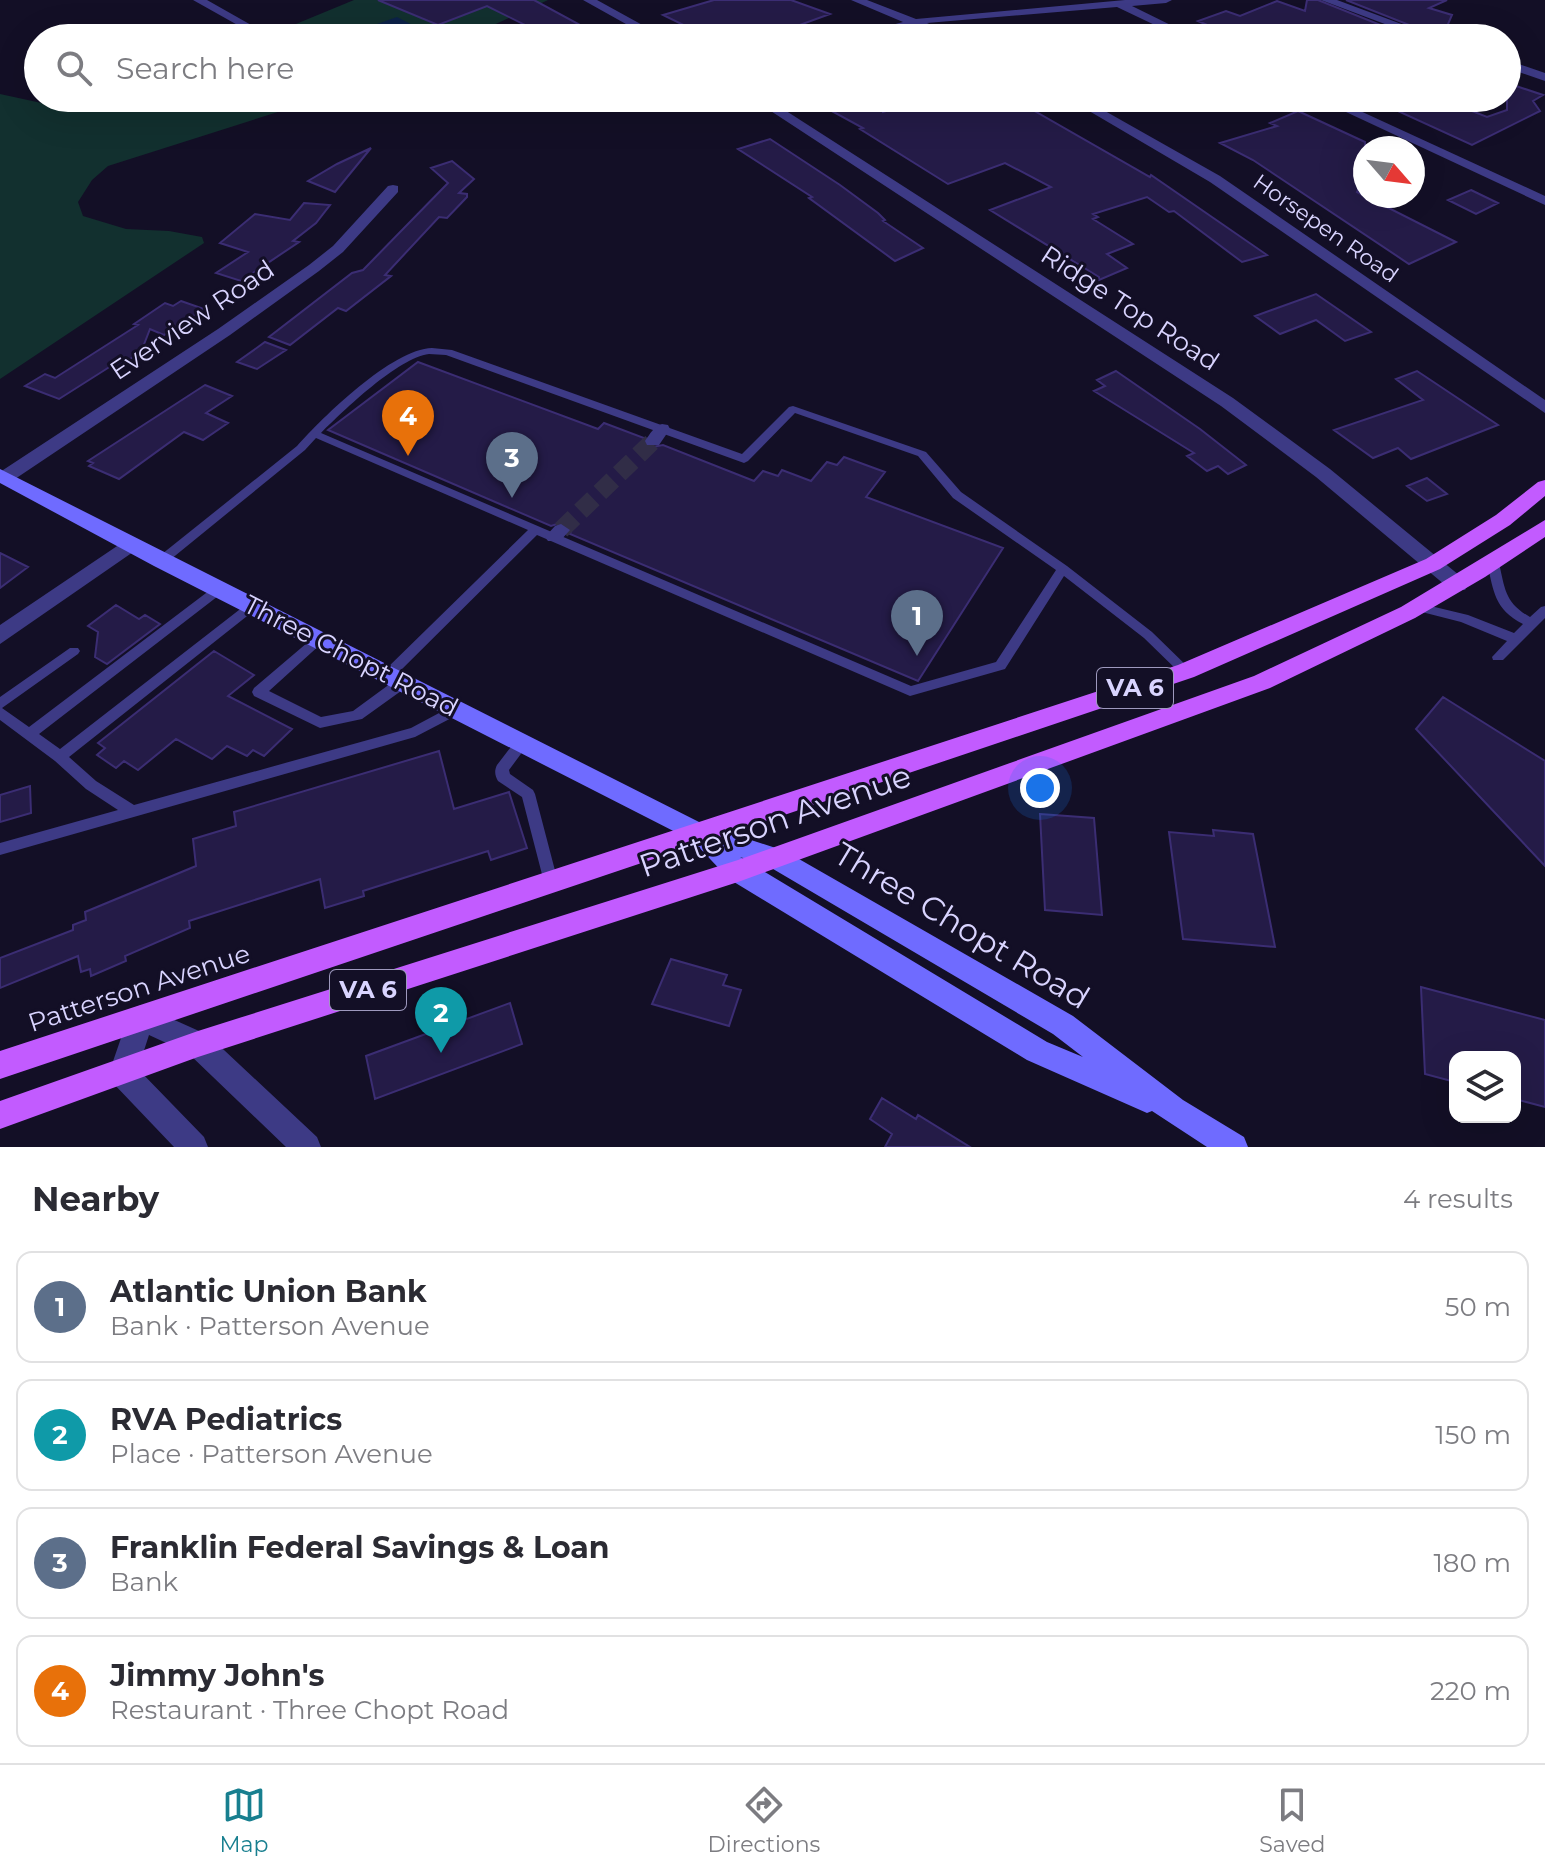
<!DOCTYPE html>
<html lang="en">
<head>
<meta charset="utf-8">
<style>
	body { margin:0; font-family:Montserrat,sans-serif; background:#f7f7f7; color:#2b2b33 }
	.controls { position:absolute; right:24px; bottom:24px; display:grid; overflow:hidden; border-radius:16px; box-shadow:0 8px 32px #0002 }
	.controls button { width:72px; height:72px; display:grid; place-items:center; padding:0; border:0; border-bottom:2px solid #e1e1e2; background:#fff; color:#2b2b33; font:40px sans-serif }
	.compass { position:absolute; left:1353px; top:136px; width:72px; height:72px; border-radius:50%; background:#fff; box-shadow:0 8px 32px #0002; rotate:118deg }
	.you { position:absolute; left:1040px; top:788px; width:28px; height:28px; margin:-20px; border:6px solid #fff; border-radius:50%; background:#1a73e8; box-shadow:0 0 0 12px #1a73e833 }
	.badge { display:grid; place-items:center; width:52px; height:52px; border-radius:50%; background:#187f8f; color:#fff; font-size:26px; font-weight:700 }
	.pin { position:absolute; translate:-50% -66px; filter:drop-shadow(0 2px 4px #0008) }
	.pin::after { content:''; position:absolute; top:42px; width:28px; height:24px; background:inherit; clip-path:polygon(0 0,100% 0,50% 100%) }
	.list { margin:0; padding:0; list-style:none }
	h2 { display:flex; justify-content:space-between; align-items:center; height:104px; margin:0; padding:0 32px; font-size:34px }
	h2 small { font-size:26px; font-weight:400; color:#7c7c81 }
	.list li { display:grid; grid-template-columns:52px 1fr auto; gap:24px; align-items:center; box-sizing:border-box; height:112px; margin:0 16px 16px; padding:0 16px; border:2px solid #e1e1e2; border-radius:16px }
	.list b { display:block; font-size:30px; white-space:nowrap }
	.list p { margin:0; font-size:26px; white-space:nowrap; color:#7c7c81 }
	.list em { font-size:26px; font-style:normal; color:#7c7c81 }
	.icon { flex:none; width:44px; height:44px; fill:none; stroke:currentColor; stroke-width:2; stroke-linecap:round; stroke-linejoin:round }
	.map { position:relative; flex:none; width:1545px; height:1147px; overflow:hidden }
	.search { position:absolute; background:#fff; box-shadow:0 8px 32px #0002; left:24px; right:24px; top:24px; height:88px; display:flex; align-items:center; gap:20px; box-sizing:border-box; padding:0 28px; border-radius:44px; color:#7c7c81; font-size:30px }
	.sheet { height:616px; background:#fff }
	nav { display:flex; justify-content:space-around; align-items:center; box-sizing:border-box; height:112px; border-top:2px solid #e1e1e2; background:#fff; font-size:22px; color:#7c7c81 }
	nav a { display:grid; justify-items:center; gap:4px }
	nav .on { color:#187f8f }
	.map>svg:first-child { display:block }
	.green { fill:#12302f }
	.water { fill:#0c2248 }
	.building { fill:#241b47; stroke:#3b2d73; stroke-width:2 }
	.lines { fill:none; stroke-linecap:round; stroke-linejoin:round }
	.pedestrian-tunnel { stroke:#312d47; stroke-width:18; stroke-dasharray:18 9; stroke-linecap:butt }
	.service { fill:#3d3a85; fill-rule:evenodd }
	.pedestrian { fill:#3d3a85; fill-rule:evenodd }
	.minor { fill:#3d3a85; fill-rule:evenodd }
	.secondary { fill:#6f6bff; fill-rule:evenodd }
	.primary { fill:#c25bff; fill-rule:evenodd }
	.labels { text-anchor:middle; stroke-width:6; stroke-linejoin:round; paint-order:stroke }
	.far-street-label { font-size:22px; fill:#d9d4ff; stroke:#130f26 }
	.shield { fill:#130f26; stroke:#9e99be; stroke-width:2 }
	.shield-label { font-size:24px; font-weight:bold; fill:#d9d4ff }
	.street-label { font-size:26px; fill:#d9d4ff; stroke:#130f26 }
	.near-street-label { font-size:32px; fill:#d9d4ff; stroke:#130f26 }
</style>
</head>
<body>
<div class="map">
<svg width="1545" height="1147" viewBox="0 0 1545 1147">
	<rect width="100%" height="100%" fill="#130f26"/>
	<path class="green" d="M354,0H548L465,38H262Z
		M0,94L83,112L116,98H322L108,166L92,180L78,202L83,216L126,229L169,231L202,237L204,243L0,379Z"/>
	<path class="water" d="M397,17L426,32L408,38H387L360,30Z"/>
	<path class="building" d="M378,0H534L582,26L549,37L487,6L438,25Z
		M714,0H791L830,14L764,38H710L663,15Z
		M1307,0H1318L1413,38H1288L1271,31L1250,38H1237L1198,21L1226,11L1240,16L1277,1L1305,11Z
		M1346,0H1447L1429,8L1452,15L1442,38Z
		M1507,83L1543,95L1533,101L1540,111L1472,145L1400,112L1430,98H1439L1487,117L1507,110Z
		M808,98H881L883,112L915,102L922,106L949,98H1012L1150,177L1151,175L1267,255L1242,262L1174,211L1169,212L1147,197L1093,214L1098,217L1093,219L1133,244L1107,254L1127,268L1099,280V277L990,210L1051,187L1005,163L948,184L860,129L863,128Z
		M1298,111L1365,142V176L1357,192L1456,242L1409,264L1253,160L1220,143L1277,126L1270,123Z
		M770,139L840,185L878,213L885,220L883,221L923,248L895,261L809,198L812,197L738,149Z
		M371,148L335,192L308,181L337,164Z
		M452,161L474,179L459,193L467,194V197L447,218L439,217L385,275L391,276L346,311L338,308L290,345L269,337L352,273L363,270L448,183L431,168Z
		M1471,190L1498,203L1476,214L1448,200Z
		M304,203L330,205L316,223L293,241L299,242L241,281L216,273L248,252L220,243L255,214L290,220Z
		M1316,294L1371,332L1345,341L1316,320L1280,334L1255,316Z
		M181,301L204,309L164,335L150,329L141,352L116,368L111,366L59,399L25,386L45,374L55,378L138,325L134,324L165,303L173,306Z
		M265,342L286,350L257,369L237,362Z
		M418,362L598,429L604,423L644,438L642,442L647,448L663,445L754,481L763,471L778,476L782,470L811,481L827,462L837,465L844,457L885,472L866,497L1003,548L918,681L570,534L572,528L563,522L551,526L328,430Z
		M1116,371L1200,429L1246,465L1228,474L1218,466L1207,471L1187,456L1194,453L1094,391L1105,386L1097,380Z
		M1417,371L1498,425L1411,459L1398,448L1373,458L1334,430L1423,400L1396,379Z
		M205,385L232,396L206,413L228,423L203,440L184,432L119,479L89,466L93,463L88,461Z
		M1427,478L1447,494L1427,501L1407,486Z
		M0,553L28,567L0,588Z
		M116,605L139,619L145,615L160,624L107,664L95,657L98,632L88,626Z
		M214,651L254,675L228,696L292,729L264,756L253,750L247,756L227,746L212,759L176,739L138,770L124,761L116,768L97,755L105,748L98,743Z
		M1443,697L1545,761V866L1416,729Z
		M439,751L454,809L509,792L527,848L491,860L488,851L363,891L364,896L325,908L320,879L189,921L190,928L125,956L126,961L91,976L90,969L81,972L78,956L0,988V958L73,930V925L86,920L85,912L196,866L193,839L236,826L234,812Z
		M30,786L31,813L0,822V795Z
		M1040,814L1094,818L1102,915L1045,910Z
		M1213,830L1253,834L1275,947L1183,939L1169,832L1214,836Z
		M671,959L727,975L723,985L741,990L729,1026L652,1004Z
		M1421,987L1545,1020V1107L1515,1099V1057H1455V1082L1425,1074Z
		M510,1003L522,1044L375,1099L366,1056Z
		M882,1098L916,1119L918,1115L970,1147H885L892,1134L870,1119Z"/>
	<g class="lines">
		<path class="pedestrian-tunnel" d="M561,530L653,441"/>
		<path class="service" d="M432,348L452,350L742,454L789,407L793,406L926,452L961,492L1067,566L1152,632L1192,671L1191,674H1181L1144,638L1064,576L1005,669L910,696L537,535L393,678H383L382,675L383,672L528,530L316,438L305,450L165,564H157L155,561L157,558L297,446C323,417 392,349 432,348ZM429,354L446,355L744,463L748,461L795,413L918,456L953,498L1056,570L996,662L911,686L321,433C344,410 398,358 429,354Z
			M1493,559L1499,563C1505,589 1505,603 1530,617L1541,607L1545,606V618L1503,660H1493L1492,657L1507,641L1461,622L1414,610L1412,607L1418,603L1468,615L1514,633L1523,624C1494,609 1494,592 1487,563Z
			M218,586L224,590L222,593L39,734L60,749L248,603H256L258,606L256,609L69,757L96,781L134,805L411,728L456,704L461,705L463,709L461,713L415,737L0,855V843L118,810L86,789L55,761L0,720V697L70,648H78L80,651L78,654L2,708L29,727L214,587Z
			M318,635L322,637L324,640L322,643L269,691L321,717L353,711L398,678H408L410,682L408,686L362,719L320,728L254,696L252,692L254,688L314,637Z
			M522,738L527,739L529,743L509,770L510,774L533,790L535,794L558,882L556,887L551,889L546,887L544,882L522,797L498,781C495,776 494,771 497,765L517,739Z"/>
		<path class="pedestrian" d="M662,424L668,425L670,429L659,445H647L645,441C650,434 654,426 662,424Z
			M561,524L570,530L560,541H548L545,537L555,526Z"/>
		<path class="minor" d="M193,0H207L260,30L250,32Z
			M583,0H597L666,38H651Z
			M851,0H867L916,19L1125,0H1172L1166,3L1132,6L1197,38H1182L1117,7L927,23L960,38C942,38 924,26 911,27C888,28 867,38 843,38L903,22Z
			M1321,0H1337L1439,38H1422Z
			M1507,60L1545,73V81L1507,68Z
			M751,98H766L1233,398L1330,469L1465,580L1468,585L1465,590H1451L1316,477L1221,406Z
			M1067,98H1082L1220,176L1545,400V413L1210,182Z
			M1316,98H1332L1545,196V205Z
			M393,185L398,186V192L343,252L319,271L230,335L12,481L0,482V472L218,329L309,265L333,246L388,186Z
			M129,538L136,540L139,545L136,550L0,644V625Z
			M141,1005L208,1035L317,1137L321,1147H286L188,1053L149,1035L138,1069L204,1137L208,1147H174L113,1083L109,1073L131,1009Z"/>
		<path class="secondary" d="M0,469L705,825L785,851L1073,1016L1183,1100L1244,1137L1248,1147H1207L1152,1111L1147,1113L1027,1060L729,879L693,841L154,566L0,483ZM740,857L768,866L1053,1034L1083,1057L1047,1042Z"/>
		<path class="primary" d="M1545,480V496L1510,525L1440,569L1194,677L0,1079V1051L1178,665L1426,559L1496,515L1538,482Z
			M1545,520V537L1485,577L1415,618L1270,688L738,882L198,1057L0,1129V1101L198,1031L738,860L1254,676L1401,607Z"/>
	</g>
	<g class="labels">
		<g class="far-street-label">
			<text transform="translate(1326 228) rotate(35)" y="8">Horsepen Road</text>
		</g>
		<g class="shield">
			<rect x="1097" y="668" width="76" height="40" rx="6"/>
			<rect x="330" y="970" width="76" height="40" rx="6"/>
		</g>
		<g class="shield-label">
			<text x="1135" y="696">VA 6</text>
			<text x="368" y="998">VA 6</text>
		</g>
		<g class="street-label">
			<text transform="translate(1130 308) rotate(33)" y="9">Ridge Top Road</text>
			<text transform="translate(192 320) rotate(-34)" y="9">Everview Road</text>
			<text transform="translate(351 656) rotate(27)" y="9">Three Chopt Road</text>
			<text transform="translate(139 988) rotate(-18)" y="9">Patterson Avenue</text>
		</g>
		<g class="near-street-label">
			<text transform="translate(775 821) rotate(-19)" y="11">Patterson Avenue</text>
			<text transform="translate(962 926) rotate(31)" y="11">Three Chopt Road</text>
		</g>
	</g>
</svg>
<div class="controls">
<button><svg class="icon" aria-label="layers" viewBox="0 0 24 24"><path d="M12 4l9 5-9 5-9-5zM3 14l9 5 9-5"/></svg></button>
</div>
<svg class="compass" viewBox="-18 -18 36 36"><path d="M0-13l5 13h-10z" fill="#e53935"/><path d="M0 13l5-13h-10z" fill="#7c7c81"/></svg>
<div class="you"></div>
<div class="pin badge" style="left:917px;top:656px;background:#5c6f8a">1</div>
<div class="pin badge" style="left:441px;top:1053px;background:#0f9aa8">2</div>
<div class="pin badge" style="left:512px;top:498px;background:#5c6f8a">3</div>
<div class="pin badge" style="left:408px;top:456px;background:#e8710a">4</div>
<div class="search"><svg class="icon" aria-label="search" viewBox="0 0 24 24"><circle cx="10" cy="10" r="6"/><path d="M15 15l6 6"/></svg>Search here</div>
</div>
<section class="sheet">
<h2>Nearby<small>4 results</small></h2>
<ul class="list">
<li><span class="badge" style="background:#5c6f8a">1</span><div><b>Atlantic Union Bank</b><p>Bank · Patterson Avenue</p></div><em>50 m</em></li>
<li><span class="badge" style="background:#0f9aa8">2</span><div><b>RVA Pediatrics</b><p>Place · Patterson Avenue</p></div><em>150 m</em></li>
<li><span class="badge" style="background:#5c6f8a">3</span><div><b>Franklin Federal Savings &amp; Loan</b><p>Bank</p></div><em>180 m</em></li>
<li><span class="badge" style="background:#e8710a">4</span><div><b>Jimmy John's</b><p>Restaurant · Three Chopt Road</p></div><em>220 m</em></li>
</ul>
</section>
<nav>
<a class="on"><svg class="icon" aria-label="map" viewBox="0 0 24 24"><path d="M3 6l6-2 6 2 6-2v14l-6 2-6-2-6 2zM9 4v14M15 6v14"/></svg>Map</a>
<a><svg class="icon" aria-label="directions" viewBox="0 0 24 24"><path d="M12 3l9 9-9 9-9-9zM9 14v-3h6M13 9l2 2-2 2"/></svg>Directions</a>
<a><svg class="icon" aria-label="saved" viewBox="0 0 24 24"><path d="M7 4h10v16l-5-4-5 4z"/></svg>Saved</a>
</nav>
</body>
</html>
